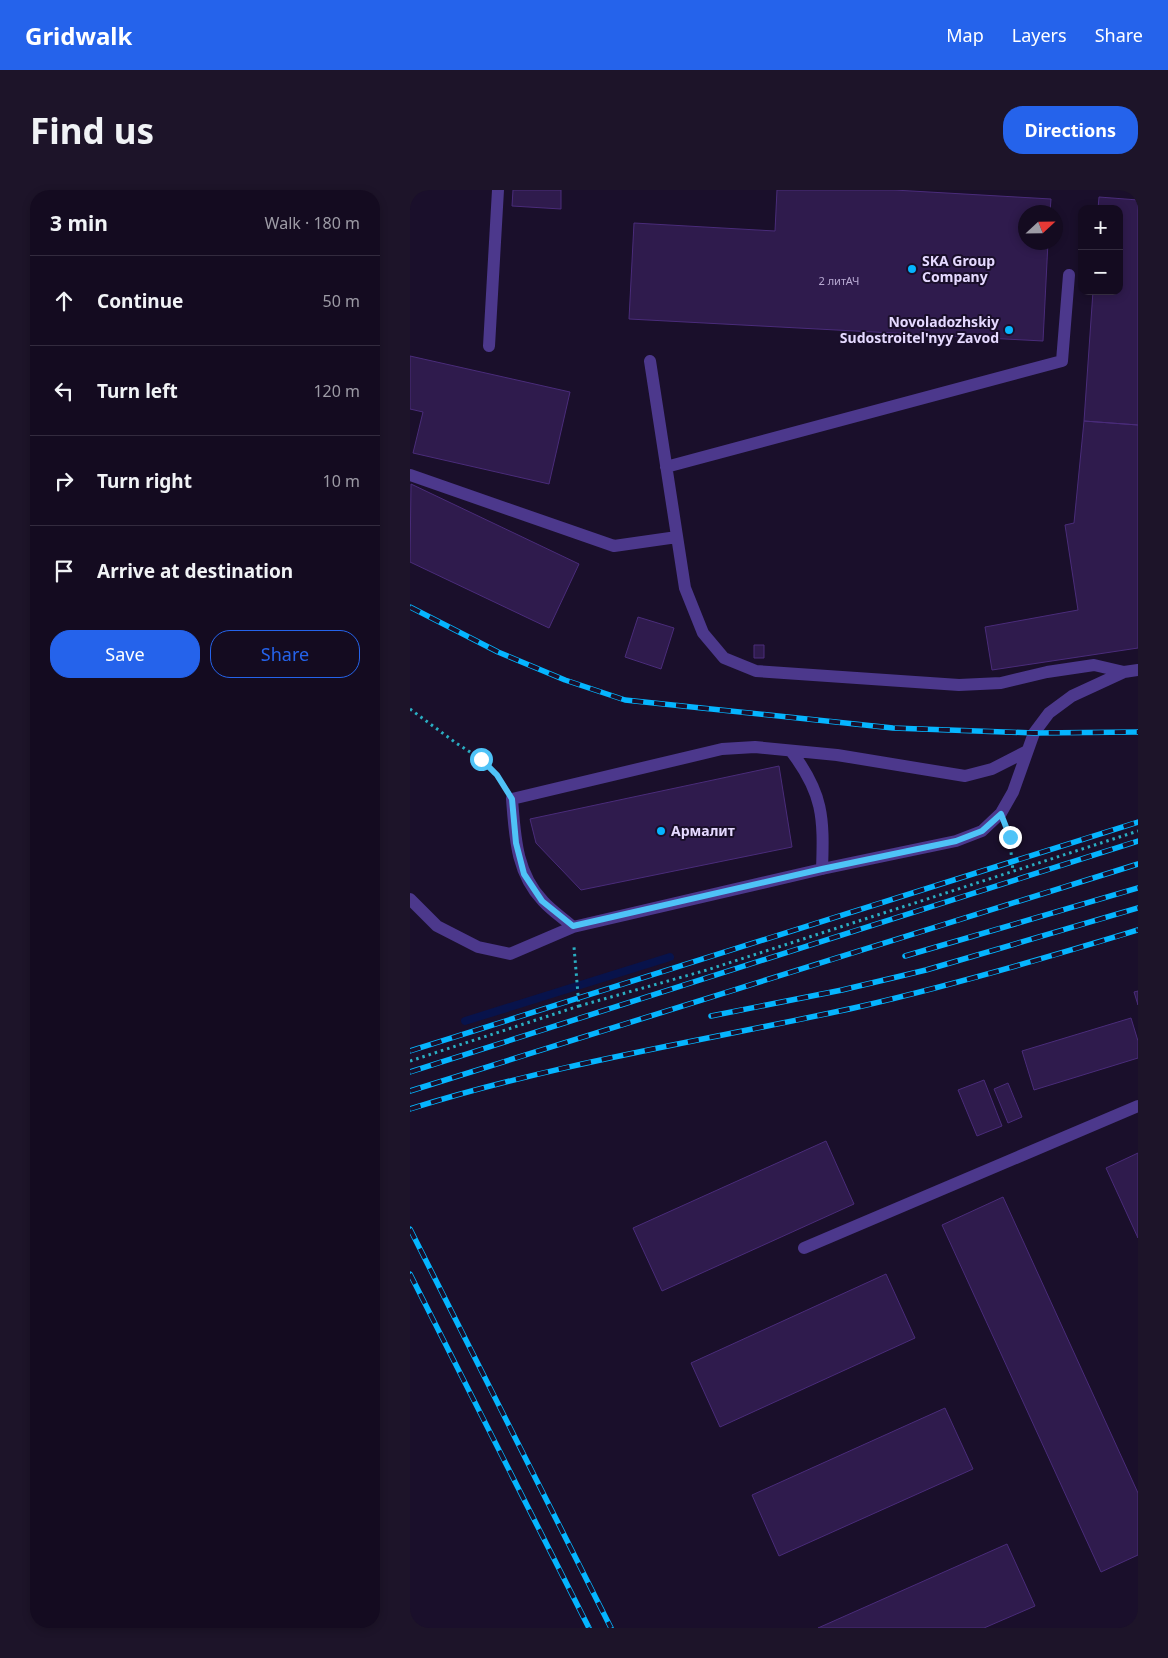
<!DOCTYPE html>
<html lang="en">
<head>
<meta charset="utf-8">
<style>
	body { margin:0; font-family:"Noto Sans",sans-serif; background:#1d1429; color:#f1f3f6 }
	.controls { position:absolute; right:15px; top:15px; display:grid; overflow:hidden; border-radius:10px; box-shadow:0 2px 8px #0003 }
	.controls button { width:45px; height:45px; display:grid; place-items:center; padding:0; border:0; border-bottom:1px solid #332b3e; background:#140b20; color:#f1f3f6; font:25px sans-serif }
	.compass { position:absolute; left:608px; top:15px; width:45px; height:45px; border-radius:50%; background:#140b20; box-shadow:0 2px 8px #0003; rotate:68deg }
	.stop { position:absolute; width:15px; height:15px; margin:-11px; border:4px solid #4fc3f7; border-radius:50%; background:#fff }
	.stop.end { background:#4fc3f7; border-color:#fff; box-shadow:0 1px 5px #0008 }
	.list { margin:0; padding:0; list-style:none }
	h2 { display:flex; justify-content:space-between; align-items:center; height:65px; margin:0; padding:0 20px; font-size:21px }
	h2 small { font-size:16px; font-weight:400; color:#9d9ba5 }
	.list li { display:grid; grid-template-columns:32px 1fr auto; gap:15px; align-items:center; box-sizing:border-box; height:90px; padding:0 20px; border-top:1px solid #332b3e }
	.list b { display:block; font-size:19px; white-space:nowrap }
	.list em { font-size:16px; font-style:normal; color:#9d9ba5 }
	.actions { display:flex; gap:10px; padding:15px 20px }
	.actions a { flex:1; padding:11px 0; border:1px solid #2563eb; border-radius:20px; text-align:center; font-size:18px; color:#2563eb }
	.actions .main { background:#2563eb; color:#fff }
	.icon { flex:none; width:28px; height:28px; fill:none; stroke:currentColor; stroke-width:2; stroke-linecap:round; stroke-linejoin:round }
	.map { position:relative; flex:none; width:728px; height:1438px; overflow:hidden; border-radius:20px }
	header { display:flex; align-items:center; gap:30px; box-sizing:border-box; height:70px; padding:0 25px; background:#2563eb; color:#fff }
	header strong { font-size:24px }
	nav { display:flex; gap:28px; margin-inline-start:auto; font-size:18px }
	.intro { display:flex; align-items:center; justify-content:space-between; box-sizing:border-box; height:120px; padding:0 30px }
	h1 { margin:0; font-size:35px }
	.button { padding:12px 22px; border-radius:20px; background:#2563eb; color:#fff; font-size:18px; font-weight:700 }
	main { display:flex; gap:30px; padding:0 30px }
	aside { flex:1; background:#140b20; border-radius:20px; box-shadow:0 2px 8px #0003 }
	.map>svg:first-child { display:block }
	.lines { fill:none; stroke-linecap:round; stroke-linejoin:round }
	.stream { stroke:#08134b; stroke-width:8 }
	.building { fill:#2f1b4d; stroke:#4a2c7a }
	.path { stroke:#2aadc2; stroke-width:3; stroke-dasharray:2.5 4; stroke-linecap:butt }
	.service { stroke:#4c388c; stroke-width:12 }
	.rail-casing { stroke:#05b5ff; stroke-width:5.5 }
	.rail { stroke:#1a0f2b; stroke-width:4; stroke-dasharray:11; stroke-linecap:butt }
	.route { stroke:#4fc3f7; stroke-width:6 }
	.poi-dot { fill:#05b5ff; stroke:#1a0f2b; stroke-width:2 }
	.labels { text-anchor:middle; stroke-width:4; stroke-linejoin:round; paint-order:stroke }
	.number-label { font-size:11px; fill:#b8aad2 }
	.poi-label { font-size:14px; font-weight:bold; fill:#e5d9ff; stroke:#1a0f2b; text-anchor:start }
</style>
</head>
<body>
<header>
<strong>Gridwalk</strong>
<nav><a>Map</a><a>Layers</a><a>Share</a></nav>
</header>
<div class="intro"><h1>Find us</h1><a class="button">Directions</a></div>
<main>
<aside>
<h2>3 min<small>Walk · 180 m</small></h2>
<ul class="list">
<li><svg class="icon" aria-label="ahead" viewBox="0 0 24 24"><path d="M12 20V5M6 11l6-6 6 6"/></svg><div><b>Continue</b></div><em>50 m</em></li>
<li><svg class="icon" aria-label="left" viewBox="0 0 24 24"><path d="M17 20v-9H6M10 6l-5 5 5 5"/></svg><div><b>Turn left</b></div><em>120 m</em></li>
<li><svg class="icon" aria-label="right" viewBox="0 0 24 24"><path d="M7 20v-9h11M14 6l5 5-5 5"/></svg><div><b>Turn right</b></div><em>10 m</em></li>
<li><svg class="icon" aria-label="arrive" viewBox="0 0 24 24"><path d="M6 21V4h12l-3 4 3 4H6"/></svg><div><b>Arrive at destination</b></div></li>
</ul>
<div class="actions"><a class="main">Save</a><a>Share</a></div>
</aside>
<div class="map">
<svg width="728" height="1438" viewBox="0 0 728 1438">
	<rect width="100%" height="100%" fill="#1a0f2b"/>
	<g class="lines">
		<path class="stream" d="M55,831L260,767"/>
	</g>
	<path class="building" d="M103,0H151V19L102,16Z
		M367,0H484L641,9L640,22H616V52H638L633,151L219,129L224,33L365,41Z
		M689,7L728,10V235L674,231L683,101H709V19H688Z
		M0,166L160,202L139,294L3,263L13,222L0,219Z
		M674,231L728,235V458L582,480L575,437L668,420L655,335L664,333Z
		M1,294L169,374L139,438L0,372Z
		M228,427L264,438L251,479L215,467Z
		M344,455H354V468H344Z
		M369,576L382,657L171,700L126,653L120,629Z
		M728,801V815L724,802Z
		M721,828L728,851V868L624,900L612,861Z
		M574,890L592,936L567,946L548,900Z
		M598,893L612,927L598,933L584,899Z
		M416,951L444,1014L252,1101L223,1038Z
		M728,963V1048L696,978Z
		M593,1007L728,1303V1365L691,1382L532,1035Z
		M476,1084L505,1148L310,1237L281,1173Z
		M535,1218L563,1279L369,1366L342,1305Z
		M597,1354L625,1416L574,1438H408Z"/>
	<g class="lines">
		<path class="path" d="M0,519L46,553L71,569L92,593
			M599,643L603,681
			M169,816L297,780L728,641
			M0,871L169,816L164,757"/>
		<path class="service" d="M79,156L88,0
			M240,171L275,398L293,443L314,468L346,481L549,495L591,493L637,482L684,475L714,482
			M256,277L652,171L659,85
			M0,285L204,356L267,347
			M381,561C413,603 414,627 412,679
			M0,709L27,736L68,757L100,764L163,737L412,679L546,651L572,641L591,623L603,602L624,543L639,523L662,506L714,482L728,480
			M163,737C153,728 142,721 133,711C106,683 105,646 102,609L312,559L345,557L427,565L555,586L582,579L617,561
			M394,1058L728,916"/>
		<defs>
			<path id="rail" d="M0,417L88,462L155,490L215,510L483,538L624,543L728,542
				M495,766L728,698
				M301,826L432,800L516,780L728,718
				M0,861L728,632
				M0,882L728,651
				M0,901L728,674
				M0,919C146,873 299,850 448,817C543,795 636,768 728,740
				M0,1039L201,1438
				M0,1084L179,1438"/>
		</defs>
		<use href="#rail" class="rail-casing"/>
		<use href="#rail" class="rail"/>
	</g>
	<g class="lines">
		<path class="route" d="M71,569L87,585L102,609L106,653L114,684L132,711L163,736L412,679L546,651L572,641L591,624L600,647"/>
	</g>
	<g class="poi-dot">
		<circle cx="502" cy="79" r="5"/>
		<circle cx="599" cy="140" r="5"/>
		<circle cx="251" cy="641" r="5"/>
	</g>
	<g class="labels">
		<g class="number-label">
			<text x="429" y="95">2 литАЧ</text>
		</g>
		<g class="poi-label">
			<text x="512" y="76">SKA Group<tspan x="512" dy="16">Company</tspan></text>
			<text x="589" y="137" text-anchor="end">Novoladozhskiy<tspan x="589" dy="16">Sudostroitel'nyy Zavod</tspan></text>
			<text x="261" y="646">Армалит</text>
		</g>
	</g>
</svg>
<div class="controls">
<button>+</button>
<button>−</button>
</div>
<svg class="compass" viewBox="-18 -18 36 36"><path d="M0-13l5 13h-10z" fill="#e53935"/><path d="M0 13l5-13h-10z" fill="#9d9ba5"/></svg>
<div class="stop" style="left:71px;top:569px"></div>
<div class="stop end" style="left:600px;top:647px"></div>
</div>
</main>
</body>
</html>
